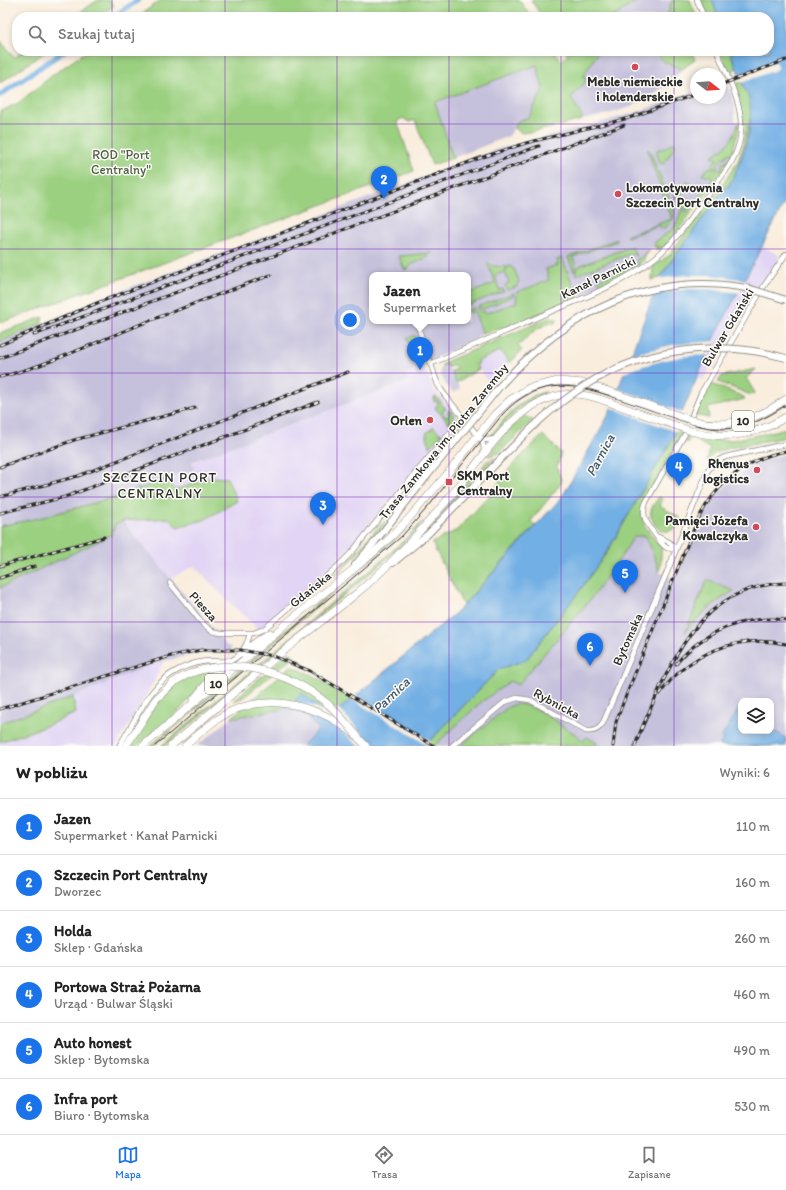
<!DOCTYPE html>
<html lang="pl">
<head>
<meta charset="utf-8">
<style>
	body { margin:0; font-family:Itim,sans-serif; background:#f6f6f6; color:#222 }
	.controls { position:absolute; right:12px; bottom:12px; display:grid; overflow:hidden; border-radius:8px; box-shadow:0 2px 6px #0003 }
	.controls button { width:36px; height:36px; display:grid; place-items:center; padding:0; border:0; border-bottom:1px solid #e0e0e0; background:#fff; color:#222; font:20px sans-serif }
	.compass { position:absolute; left:690px; top:68px; width:36px; height:36px; border-radius:50%; background:#fff; box-shadow:0 2px 6px #0003; rotate:107deg }
	.you { position:absolute; left:350px; top:320px; width:14px; height:14px; margin:-10px; border:3px solid #fff; border-radius:50%; background:#1a73e8; box-shadow:0 0 0 6px #1a73e833 }
	.badge { display:grid; place-items:center; width:26px; height:26px; border-radius:50%; background:#1a73e8; color:#fff; font-size:13px; font-weight:700 }
	.pin { position:absolute; translate:-50% -33px; filter:drop-shadow(0 1px 2px #0008) }
	.pin::after { content:''; position:absolute; top:21px; width:14px; height:12px; background:inherit; clip-path:polygon(0 0,100% 0,50% 100%) }
	.popup { position:absolute; left:369px; top:272px; width:102px; height:52px; box-sizing:border-box; display:grid; place-content:center; border-radius:8px; background:#fff; filter:drop-shadow(0 1px 3px #0005); font-size:13px; white-space:nowrap; color:#767676 }
	.popup b { font-size:15px; color:#222 }
	.popup::after { content:''; position:absolute; left:50%; top:100%; margin-left:-8px; border:8px solid transparent; border-top-color:#fff }
	.list { margin:0; padding:0; list-style:none }
	h2 { display:flex; justify-content:space-between; align-items:center; height:52px; margin:0; padding:0 16px; font-size:17px }
	h2 small { font-size:13px; font-weight:400; color:#767676 }
	.list li { display:grid; grid-template-columns:26px 1fr auto; gap:12px; align-items:center; box-sizing:border-box; height:56px; padding:0 16px; border-top:1px solid #e0e0e0 }
	.list b { display:block; font-size:15px; white-space:nowrap }
	.list p { margin:0; font-size:13px; white-space:nowrap; color:#767676 }
	.list em { font-size:13px; font-style:normal; color:#767676 }
	.icon { flex:none; width:22px; height:22px; fill:none; stroke:currentColor; stroke-width:2; stroke-linecap:round; stroke-linejoin:round }
	.map { position:relative; flex:none; width:786px; height:746px; overflow:hidden }
	.search { position:absolute; background:#fff; box-shadow:0 2px 6px #0003; left:12px; right:12px; top:12px; height:44px; display:flex; align-items:center; gap:10px; box-sizing:border-box; padding:0 14px; border-radius:16px; color:#767676; font-size:15px }
	.sheet { height:388px; background:#fff }
	nav { display:flex; justify-content:space-around; align-items:center; box-sizing:border-box; height:56px; border-top:1px solid #e0e0e0; background:#fff; font-size:11px; color:#767676 }
	nav a { display:grid; justify-items:center; gap:2px }
	nav .on { color:#1a73e8 }
	.map>svg:first-child { display:block }
	.built { fill:#e1d4f4 }
	.industrial { fill:#c5c0db; fill-rule:evenodd }
	.green { fill:#9cd081; stroke:#647e56 }
	.water { fill:#72afe4; stroke:#4e6d88 }
	.pier { fill:#f9eddd }
	.lines { fill:none; stroke-linecap:round; stroke-linejoin:round }
	.canal { stroke:#72afe4; stroke-width:5.5 }
	.river { stroke:#72afe4; stroke-width:10 }
	.street-casing { stroke:#928c84; stroke-width:6 }
	.secondary-casing { stroke:#928c84; stroke-width:8 }
	.primary-casing { stroke:#928c84; stroke-width:8 }
	.street { stroke:#fff; stroke-width:4.5 }
	.secondary { stroke:#fff; stroke-width:6 }
	.primary { stroke:#fff; stroke-width:7 }
	.tram { stroke:#2b2b2b; stroke-width:1 }
	.rail-casing { stroke:#2b2b2b; stroke-width:3 }
	.rail { stroke:#fdfcf7; stroke-width:1.5; stroke-dasharray:4.5; stroke-linecap:butt }
	.secondary-bridge-casing { stroke:#928c84; stroke-width:8; stroke-linecap:butt }
	.primary-bridge-casing { stroke:#928c84; stroke-width:8; stroke-linecap:butt }
	.secondary-bridge { stroke:#fff; stroke-width:6 }
	.primary-bridge { stroke:#fff; stroke-width:7 }
	.grid { fill:none; stroke:#7b2cbf; stroke-width:1; stroke-opacity:0.55 }
	.poi-dot { fill:#d1495b; stroke:#fdfcf7; stroke-width:1.5 }
	.labels { text-anchor:middle; stroke-width:3; stroke-linejoin:round; paint-order:stroke }
	.shield { fill:#fdfcf7; stroke:#6a6a68; stroke-width:1 }
	.shield-label { font-size:12px; font-weight:bold; fill:#2b2b2b }
	.poi-label { font-size:13px; font-weight:bold; fill:#2b2b2b; stroke:#fdfcf7; text-anchor:end }
	.park-label { font-size:13px; fill:#4d5d45; stroke:#fdfcf7 }
	.street-label { font-size:13px; fill:#2b2b2b; stroke:#fdfcf7 }
	.water-label { font-size:14px; font-style:italic; fill:#44596c; stroke:#fdfcf7 }
	.neighbourhood-label { font-size:14px; letter-spacing:1px; fill:#2b2b2b; stroke:#fdfcf7 }
</style>
</head>
<body>
<div class="map">
<svg width="786" height="746" viewBox="0 0 786 746">
	<rect width="100%" height="100%" fill="#fdfcf7"/>
	<filter id="ink" filterUnits="userSpaceOnUse"><feTurbulence type="fractalNoise" baseFrequency=".025" numOctaves="2"/><feDisplacementMap in="SourceGraphic" scale="8" xChannelSelector="R" yChannelSelector="G"/><feConvolveMatrix kernelMatrix="1 2 1 2 8 2 1 2 1" color-interpolation-filters="sRGB"/></filter>
	<filter id="wash" filterUnits="userSpaceOnUse"><feTurbulence type="fractalNoise" baseFrequency=".012" numOctaves="4" result="noise"/><feDisplacementMap in="SourceGraphic" scale="16" xChannelSelector="R" yChannelSelector="G"/><feGaussianBlur stdDeviation="0.9" result="paint"/><feColorMatrix in="noise" values="0 0 0 0 0 0 0 0 0 0 0 0 0 0 0 0 0 1.4 0 .05"/><feComposite in="paint" operator="in"/></filter>
	<g filter="url(#wash)">
		<rect width="100%" height="100%" fill="#f9eddd"/>
		<path class="built" d="M762,246L780,256L703,380L698,377L714,339Z
			M500,351L510,363L491,386L476,364L479,363L478,361Z
			M424,364L432,386L439,396L442,398L456,414L457,419L455,423L421,461L381,511L328,571L259,630L227,600L194,566L170,579L123,521L170,518L177,527L204,520L237,501L213,477L175,490L168,479L193,469L192,463L207,456L407,381L406,374Z
			M164,661L150,689L116,746H0V742L4,740L46,726L75,713L73,697L152,664Z"/>
		<path class="industrial" d="M638,0H672L667,17H614Z
			M599,51H655L664,62L682,69L669,84L631,107L609,114L582,120L581,115L571,98L586,81L584,75Z
			M537,65L543,90L529,118L518,121L509,136L453,158L435,102Z
			M724,80H726L735,105V121L739,122L731,157L713,185L667,244L648,250L644,260L637,267L623,276L578,297L505,328L502,327L478,336L477,339L436,358L406,374L408,381L207,456L192,462L194,469L116,497L121,519L227,646L231,647L230,653H206L190,655L152,664L74,697L0,723V342L109,295L498,149L573,130L637,112L696,91V98H720V81ZM372,275H468V321H372Z
			M447,364L460,389L453,393L446,385L440,373L441,367Z
			M786,454V738L771,729V701H741V710L739,709L721,738L723,739L719,746H434L480,703L510,681L518,685L590,600L621,557L634,536L645,535L657,564L659,572L675,579L706,510L717,495L730,481L742,472L766,459Z
			M293,703L319,729L302,746H197L231,718L281,709Z"/>
		<path class="green" d="M98,0H109L114,6L98,17H73Z
			M161,0H519L531,17H137Z
			M531,0H638L614,17H542Z
			M672,0H690L697,17H667Z
			M700,0H712L718,17H707Z
			M0,40L14,58L23,51H47L0,83Z
			M87,51H554L561,61L568,55L565,51H599L584,75L586,81L571,98L581,115L582,120L537,131L522,133L514,128L518,121L529,117L543,90L537,65L435,102L453,158L432,165L415,120L409,122L403,118L397,121L414,171L0,323V112L18,103L54,74Z
			M655,51H692L695,60L682,69L664,62Z
			M720,51H730L736,67L730,76Z
			M741,82L749,94L751,113L748,132L744,151L737,169L728,187L726,186L659,278L652,280L653,266L670,255L674,248L721,187L738,161L743,146L746,125L743,124L741,112L734,85Z
			M739,122V129L731,157L713,185L667,244H665L666,246L662,249H656V248L661,246L655,248V242L673,229L676,224L682,209L686,212L690,209L688,207L686,210L682,207L685,198L690,199L687,203L691,206L694,202L697,204L702,198L699,196L713,178L709,175L707,177L702,174L710,167L717,169H721L723,165L722,164L723,162L725,163L731,155L729,153L725,158L723,157L717,164L719,166L717,168L712,165L714,161L717,160L716,157L713,158L712,156C731,143 731,142 739,122Z
			M672,143H675V146L664,164L660,163L657,154V150L659,149H664Z
			M647,149L650,151L674,210C675,219 670,225 662,229L659,225L627,237L626,236L672,219Z
			M688,180L691,183L680,196L677,197L674,196V193L678,186L682,188Z
			M617,239V241L573,257L576,267L574,272L568,257Z
			M632,246L636,257L633,253L576,275L575,273L579,266Z
			M648,250L644,260L637,267L602,285L598,280L638,265L636,260L640,258Z
			M432,253L428,257L411,265L409,268L406,270L404,269L399,256Z
			M562,258L578,297L505,328L502,327L483,334L474,311L468,313V310L473,308L486,313L516,303L517,292L549,280L546,269L558,265L557,260Z
			M487,262L492,265V266L507,267L505,272L495,275L499,290L503,289L504,291L468,305V294L495,283Z
			M510,266L514,269L519,281L516,287L507,290L505,285L509,283L505,272L508,267Z
			M514,293L513,296L483,309L477,307Z
			M43,317L41,324L0,342V333Z
			M551,317L558,320L553,324L551,322L535,330L518,346L522,350L510,363L500,351L478,361L479,363L476,365L479,369L456,383L451,371L457,369L455,365L448,367L446,364L441,367L445,362Z
			M415,335L419,353L414,355L407,338Z
			M756,369L746,378L755,393L751,395L718,382L722,376Z
			M712,384L744,397L745,399L708,408L709,418L695,415L699,403L709,385Z
			M546,392L520,407L492,437L489,438C504,419 520,397 546,392Z
			M434,397L437,398L446,409L442,412L447,417L449,415L447,412L450,410L454,416V420L451,425L435,408L438,404L436,401L434,402Z
			M524,416L533,420L499,453L488,456L509,430Z
			M434,427L442,435L430,447L426,433Z
			M786,428V437L725,449L715,453L707,461L710,449L691,437L687,443L685,440L688,435L720,440H732L763,434Z
			M675,431L682,433L645,499C634,519 650,533 662,548C660,556 662,564 659,572L657,564L646,536H634L621,557L590,600L518,685L510,681L480,703L434,746H425L499,669L526,660L580,590L608,551L674,436Z
			M543,435L561,453L557,467L562,482L531,521L535,526L463,605L432,543L457,530L494,491C504,470 527,451 543,435Z
			M495,458L432,523L471,477L473,478L487,461Z
			M213,477L227,478L237,501L204,520L177,527L169,518L123,521L115,525L111,535L0,588V526L39,518L116,497L168,479L175,490Z
			M659,497L663,499L660,506L680,518L676,528C666,534 657,531 653,521C651,518 650,514 651,511C652,506 656,501 659,497Z
			M423,521L415,532L382,563L165,746H161C219,698 278,649 335,600C365,574 396,550 423,521Z
			M385,522L387,523C370,543 351,561 331,579L347,563L375,530Z
			M407,529L153,746H150L396,537Z
			M707,580L734,591C715,602 698,615 685,633Z
			M291,653L294,656L248,694L242,698L233,701L287,654Z
			M291,666L314,676L352,699L330,717L293,703L281,709L231,718Z
			M214,670L179,711L137,746H129L154,707L168,689L191,676Z
			M73,697L76,713L46,726L0,742V723Z
			M516,704C532,704 545,715 558,722V723L578,736L583,741L587,737L595,742H596L597,746H460L508,707Z"/>
		<path class="water" d="M712,0H786V63L785,59L779,61L781,67L786,66V200L714,339L683,410L674,436L608,550L580,590L526,660L499,669L425,746H302L319,729L293,703L302,693L330,717L459,610L562,497L608,416L660,277L726,186L728,187C741,162 753,134 750,105C749,99 749,95 745,90L730,51H769V17H718Z
			M739,709L741,710V731H771V729L786,738V746H719L723,739L721,738Z"/>
		<path class="pier" d="M786,58V66L741,83L738,75Z
			M686,275H710L747,280L740,293L708,289H688L651,294L657,279Z
			M715,341L709,355L686,356L665,360L643,366L621,374L627,357L638,353L672,345Z
			M616,388L684,413L677,432L609,407Z
			M354,694L432,742L429,746L350,698Z
			M300,703L315,707L330,715H333V714L332,713L338,708L373,746H359L332,723Z"/>
		<g class="lines">
			<path class="canal" d="M113,17L138,0
				M0,95L64,51"/>
			<path class="river" d="M769,36L782,63L786,80"/>
		</g>
	</g>
	<g filter="url(#ink)">
		<g class="lines">
			<defs>
				<path id="street" d="M697,0L704,17
					M416,321L438,385L444,394L482,441L484,448L483,454
					M430,364C471,347 511,329 552,311C587,297 627,281 656,257C677,240 692,216 708,194C724,174 741,155 741,128C742,101 726,75 717,51
					M692,415L701,393L764,286L786,254
					M480,438L487,440L496,439
					M656,536L669,542L676,549
					M676,549C673,549 670,549 667,548C662,545 659,540 656,536C648,525 640,516 646,502L685,434
					M170,583L203,624L212,631L221,633H254L264,629L336,568L352,552L419,469L463,418
					M119,746C137,719 148,685 178,670C189,664 201,661 213,661C218,661 224,662 229,661C240,659 248,643 250,633
					M452,746L505,702L517,698L530,700L586,731C593,732 599,730 603,723L667,572L708,470L715,462L725,457L786,444"/>
				<path id="secondary" d="M500,386C566,312 651,269 751,289
					M393,563L428,534L485,475
					M355,565L374,543L427,476"/>
				<path id="primary" d="M694,421C728,429 759,419 786,399
					M691,431C724,440 757,435 786,417
					M241,653L269,633
					M194,699L217,671L229,661
					M126,746L156,699L174,682
					M143,746L288,622L371,555L392,536L411,516L448,473L495,414L510,400L529,388L558,381L584,383L614,393
					M171,746C213,711 254,675 296,641C329,615 364,590 393,560C419,533 444,505 467,476C487,451 507,420 536,404C563,390 583,392 611,403
					M185,746C199,734 214,719 232,711C277,691 334,710 366,746"/>
			</defs>
			<use href="#street" class="street-casing"/>
			<use href="#secondary" class="secondary-casing"/>
			<use href="#primary" class="primary-casing"/>
			<use href="#street" class="street"/>
			<use href="#secondary" class="secondary"/>
			<use href="#primary" class="primary"/>
			<path class="tram" d="M155,746L402,536L428,507L502,415C538,376 574,383 619,399C636,405 654,411 671,417C688,423 706,429 724,429C747,428 767,418 786,405"/>
			<defs>
				<path id="rail" d="M720,85L786,60
					M34,335L539,146
					M0,345L97,303L480,158L526,143L629,118L696,94
					M0,358L624,125
					M0,377C46,366 90,345 134,327C179,309 225,292 271,275
					M0,467L74,440L195,408
					M0,497L78,476L348,372
					M0,513L65,497L318,402
					M0,566L104,537
					M0,578L35,566
					M676,664C703,631 744,615 786,620
					M660,694C688,653 738,634 786,644
					M0,709L171,656L201,650H241L273,656L310,671L434,746
					M613,746L616,722L623,703L695,526C712,487 744,459 786,451
					M635,746C640,731 647,716 654,701C680,640 713,585 786,583"/>
			</defs>
			<use href="#rail" class="rail-casing"/>
			<use href="#rail" class="rail"/>
			<defs>
				<path id="secondary-bridge" d="M751,289L786,300
					M485,475C513,446 541,416 574,393C635,349 714,338 786,358
					M427,476L500,386"/>
				<path id="primary-bridge" d="M614,393L694,421
					M611,403L691,431
					M174,682C222,651 288,670 329,705C340,715 349,726 358,737"/>
			</defs>
			<use href="#secondary-bridge" class="secondary-bridge-casing"/>
			<use href="#primary-bridge" class="primary-bridge-casing"/>
			<use href="#secondary-bridge" class="secondary-bridge"/>
			<use href="#primary-bridge" class="primary-bridge"/>
		</g>
	</g>
	<path class="grid" d="M112,0V17M225,0V17M337,0V17M449,0V17M561,0V17M674,0V17M112,51V746M225,51V746M337,51V746M449,51V746M561,51V746M674,51V746M0,124H786M0,249H786M0,373H786M0,497H786M0,622H786"/>
	<g class="poi-dot">
		<circle cx="635" cy="67" r="4"/>
		<circle cx="618" cy="194" r="4"/>
		<circle cx="430" cy="420" r="4"/>
		<circle cx="757" cy="470" r="4"/>
		<rect x="445" y="478" width="8" height="8" rx="2"/>
		<circle cx="756" cy="527" r="4"/>
	</g>
	<g class="labels">
		<g class="shield">
			<rect x="732" y="411" width="22" height="20" rx="3"/>
			<rect x="205" y="674" width="22" height="20" rx="3"/>
		</g>
		<g class="shield-label">
			<text x="743" y="425">10</text>
			<text x="216" y="688">10</text>
		</g>
		<g class="poi-label">
			<text x="635" y="86" text-anchor="middle">Meble niemieckie<tspan x="635" dy="15">i holenderskie</tspan></text>
			<text x="626" y="192" text-anchor="start">Lokomotywownia<tspan x="626" dy="15">Szczecin Port Centralny</tspan></text>
			<text x="422" y="425">Orlen</text>
			<text x="749" y="468">Rhenus<tspan x="749" dy="15">logistics</tspan></text>
			<text x="457" y="480" text-anchor="start">SKM Port<tspan x="457" dy="15">Centralny</tspan></text>
			<text x="748" y="525">Pamięci Józefa<tspan x="748" dy="15">Kowalczyka</tspan></text>
		</g>
		<g class="park-label">
			<text x="121" y="159">ROD "Port<tspan x="121" dy="15">Centralny"</tspan></text>
		</g>
		<g class="street-label">
			<text transform="translate(598 277) rotate(-26)" y="5">Kanał Parnicki</text>
			<text transform="translate(727 327) rotate(-59)" y="5">Bulwar Gdański</text>
			<text transform="translate(443 441) rotate(-51)" y="5">Trasa Zamkowa im. Piotra Zaremby</text>
			<text transform="translate(310 589) rotate(-39)" y="5">Gdańska</text>
			<text transform="translate(204 606) rotate(48)" y="5">Piesza</text>
			<text transform="translate(627 639) rotate(-66)" y="5">Bytomska</text>
			<text transform="translate(557 703) rotate(28)" y="5">Rybnicka</text>
		</g>
		<g class="water-label">
			<text transform="translate(600 455) rotate(-62)" y="5">Parnica</text>
			<text transform="translate(391 695) rotate(-44)" y="5">Parnica</text>
		</g>
		<g class="neighbourhood-label">
			<text x="160" y="482">SZCZECIN PORT<tspan x="160" dy="16">CENTRALNY</tspan></text>
		</g>
	</g>
</svg>
<div class="controls">
<button><svg class="icon" aria-label="layers" viewBox="0 0 24 24"><path d="M12 4l9 5-9 5-9-5zM3 14l9 5 9-5"/></svg></button>
</div>
<svg class="compass" viewBox="-18 -18 36 36"><path d="M0-13l5 13h-10z" fill="#e53935"/><path d="M0 13l5-13h-10z" fill="#767676"/></svg>
<div class="you"></div>
<div class="pin badge" style="left:420px;top:370px">1</div>
<div class="popup"><b>Jazen</b>Supermarket</div>
<div class="pin badge" style="left:384px;top:199px">2</div>
<div class="pin badge" style="left:323px;top:525px">3</div>
<div class="pin badge" style="left:679px;top:486px">4</div>
<div class="pin badge" style="left:625px;top:593px">5</div>
<div class="pin badge" style="left:590px;top:666px">6</div>
<div class="search"><svg class="icon" aria-label="search" viewBox="0 0 24 24"><circle cx="10" cy="10" r="6"/><path d="M15 15l6 6"/></svg>Szukaj tutaj</div>
</div>
<section class="sheet">
<h2>W pobliżu<small>Wyniki: 6</small></h2>
<ul class="list">
<li><span class="badge">1</span><div><b>Jazen</b><p>Supermarket · Kanał Parnicki</p></div><em>110 m</em></li>
<li><span class="badge">2</span><div><b>Szczecin Port Centralny</b><p>Dworzec</p></div><em>160 m</em></li>
<li><span class="badge">3</span><div><b>Holda</b><p>Sklep · Gdańska</p></div><em>260 m</em></li>
<li><span class="badge">4</span><div><b>Portowa Straż Pożarna</b><p>Urząd · Bulwar Śląski</p></div><em>460 m</em></li>
<li><span class="badge">5</span><div><b>Auto honest</b><p>Sklep · Bytomska</p></div><em>490 m</em></li>
<li><span class="badge">6</span><div><b>Infra port</b><p>Biuro · Bytomska</p></div><em>530 m</em></li>
</ul>
</section>
<nav>
<a class="on"><svg class="icon" aria-label="map" viewBox="0 0 24 24"><path d="M3 6l6-2 6 2 6-2v14l-6 2-6-2-6 2zM9 4v14M15 6v14"/></svg>Mapa</a>
<a><svg class="icon" aria-label="directions" viewBox="0 0 24 24"><path d="M12 3l9 9-9 9-9-9zM9 14v-3h6M13 9l2 2-2 2"/></svg>Trasa</a>
<a><svg class="icon" aria-label="saved" viewBox="0 0 24 24"><path d="M7 4h10v16l-5-4-5 4z"/></svg>Zapisane</a>
</nav>
</body>
</html>
